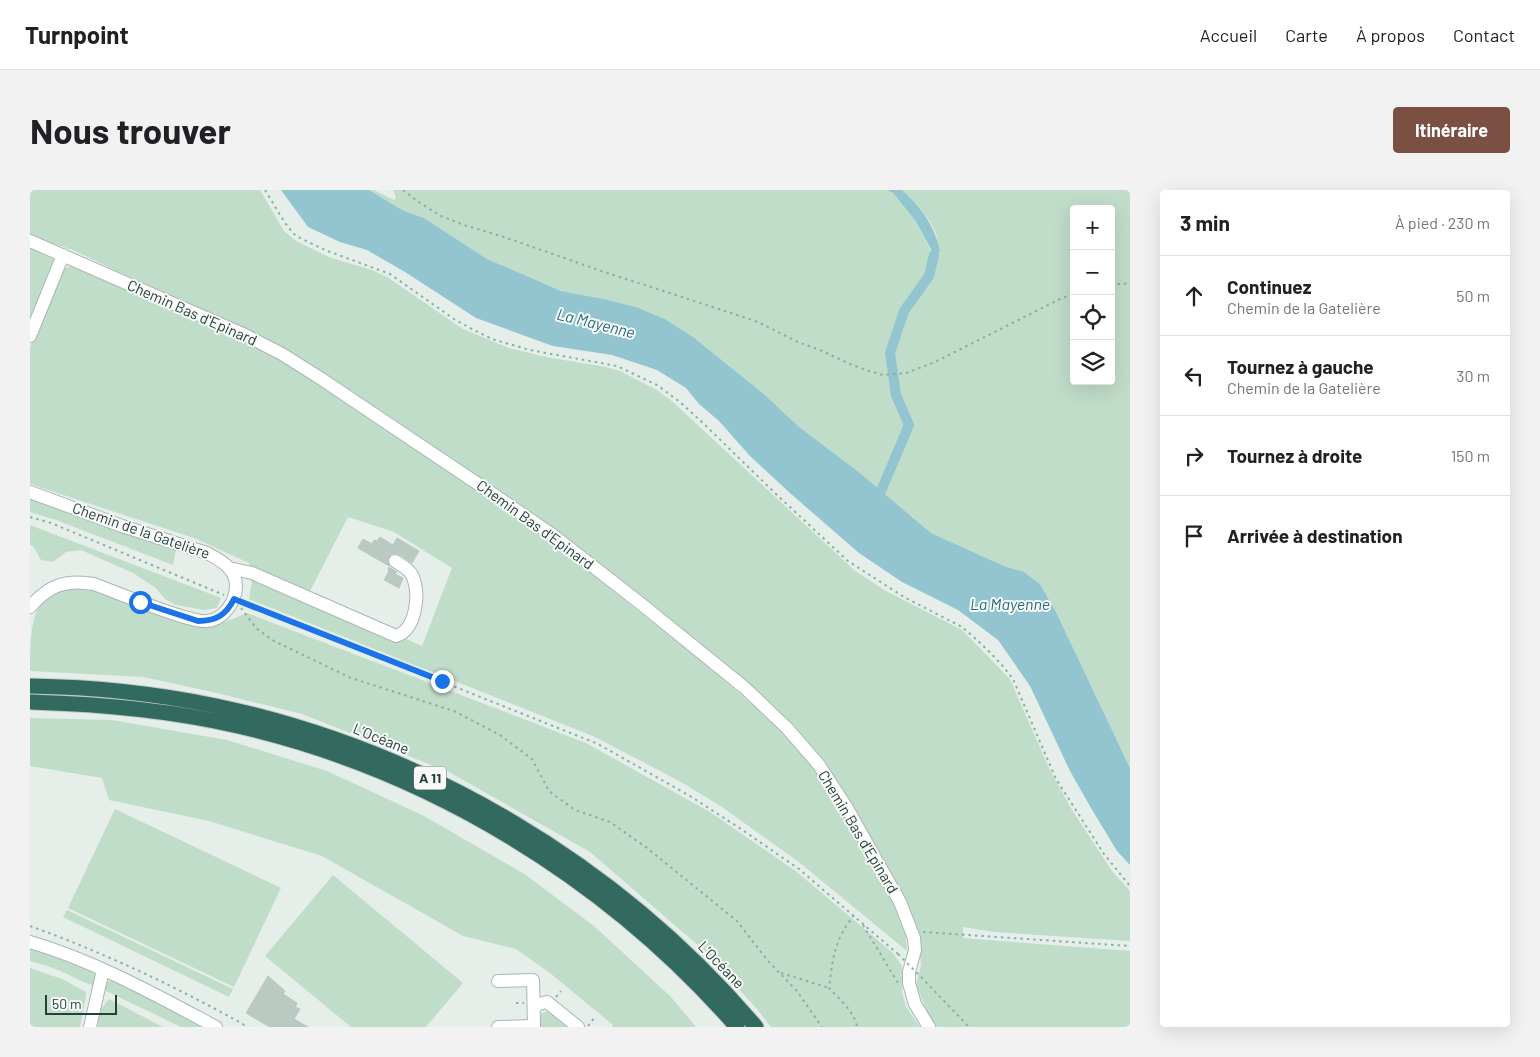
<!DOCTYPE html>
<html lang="fr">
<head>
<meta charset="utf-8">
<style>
	body { margin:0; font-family:Barlow,sans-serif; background:#f2f2f2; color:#202124 }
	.controls { position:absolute; right:15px; top:15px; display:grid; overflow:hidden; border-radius:5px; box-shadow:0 5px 20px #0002 }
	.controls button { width:45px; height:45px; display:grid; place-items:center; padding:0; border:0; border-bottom:1px solid #e0e0e0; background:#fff; color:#202124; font:25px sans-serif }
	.scale { position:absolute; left:15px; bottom:12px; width:72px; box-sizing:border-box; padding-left:5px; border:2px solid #263f39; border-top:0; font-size:14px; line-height:18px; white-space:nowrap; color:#263f39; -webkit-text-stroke:4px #f7faf8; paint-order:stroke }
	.stop { position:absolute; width:15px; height:15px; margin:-11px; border:4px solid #1a73e8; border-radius:50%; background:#fff }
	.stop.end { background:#1a73e8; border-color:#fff; box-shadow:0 1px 5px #0008 }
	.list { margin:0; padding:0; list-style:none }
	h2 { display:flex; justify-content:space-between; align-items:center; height:65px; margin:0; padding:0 20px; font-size:21px }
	h2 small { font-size:16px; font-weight:400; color:#757577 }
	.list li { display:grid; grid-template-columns:32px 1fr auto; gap:15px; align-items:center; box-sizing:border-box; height:80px; padding:0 20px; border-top:1px solid #e0e0e0 }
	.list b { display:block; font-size:19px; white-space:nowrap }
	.list p { margin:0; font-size:16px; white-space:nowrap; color:#757577 }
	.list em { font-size:16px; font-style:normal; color:#757577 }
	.icon { flex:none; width:28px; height:28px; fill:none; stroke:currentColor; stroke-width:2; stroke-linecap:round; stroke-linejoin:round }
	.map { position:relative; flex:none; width:1100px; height:837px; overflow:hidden; border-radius:5px }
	header { display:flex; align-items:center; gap:30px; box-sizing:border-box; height:70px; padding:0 25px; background:#fff; border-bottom:1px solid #e0e0e0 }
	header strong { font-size:24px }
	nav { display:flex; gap:28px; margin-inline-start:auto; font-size:18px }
	.intro { display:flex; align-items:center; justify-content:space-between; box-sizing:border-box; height:120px; padding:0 30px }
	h1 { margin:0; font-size:35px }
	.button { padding:12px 22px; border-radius:5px; background:#7b5043; color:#fff; font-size:18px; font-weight:700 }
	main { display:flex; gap:30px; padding:0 30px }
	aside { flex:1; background:#fff; border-radius:5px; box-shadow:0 5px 20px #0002 }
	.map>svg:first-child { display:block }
	.green { fill:#c0ddc9; fill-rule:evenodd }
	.water { fill:#92c5cf }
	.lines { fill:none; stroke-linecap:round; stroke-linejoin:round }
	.canal { stroke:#92c5cf; stroke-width:10 }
	.building { fill:#bbc9c3; stroke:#b8c7c1 }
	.minor-casing { stroke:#a9b6b1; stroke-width:14 }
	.highway-casing { stroke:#c2c9c8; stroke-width:17 }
	.path { stroke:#88b0a4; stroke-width:2; stroke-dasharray:2.5 4; stroke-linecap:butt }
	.minor { stroke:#fff; stroke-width:12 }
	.highway { stroke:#336a5f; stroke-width:15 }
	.path-bridge { stroke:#88b0a4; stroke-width:2; stroke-dasharray:2.5 4; stroke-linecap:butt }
	.route { stroke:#1a73e8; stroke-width:6 }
	.labels { text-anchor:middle; stroke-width:4; stroke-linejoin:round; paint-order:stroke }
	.shield { fill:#f7faf8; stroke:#657772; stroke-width:1 }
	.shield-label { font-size:14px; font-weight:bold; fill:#263f39 }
	.street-label { font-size:15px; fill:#263f39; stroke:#f7faf8 }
	.water-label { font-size:16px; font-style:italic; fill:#226979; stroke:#f7faf8 }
</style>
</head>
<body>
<header>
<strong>Turnpoint</strong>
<nav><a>Accueil</a><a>Carte</a><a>À propos</a><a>Contact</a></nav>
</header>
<div class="intro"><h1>Nous trouver</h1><a class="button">Itinéraire</a></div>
<main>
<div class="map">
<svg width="1100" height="837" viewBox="0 0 1100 837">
	<rect width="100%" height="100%" fill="#e6eeea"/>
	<path class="green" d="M0,0H230L254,41L266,51L301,68L342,80L357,87L433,139L479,158L516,167L576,177L590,181L627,200L644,213L824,380L856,401L932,440L980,489L1019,578L1042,620L1082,681L1100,701V751L964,742L933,737V748L1100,761V837H907L898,823L886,795L891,775L887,736L837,641L776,555L749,525L414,264L145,109L45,61L0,45Z
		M339,0H344L364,10L366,7L363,0H857L863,3L885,30L903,65C905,61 907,57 907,53C910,38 883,10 872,0H1100V578L1026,422L1010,394L994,382L974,376L901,343L830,283L768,236L734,204L663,147L635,129L606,117L574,109L531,101L497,86L457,69L394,28L372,20ZM1044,19H1081V191H1044Z
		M0,58L23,69L27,74L0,136Z
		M40,76L161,127L242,165L334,223L499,334L680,478L739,529L774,564L818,630L872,728L876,748L877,761L770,673L692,617L651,592L565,547L219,409L222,391L219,373L164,348L0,294V157L34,79ZM318,327L364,342L422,378L392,456L278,405Z
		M0,307L146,359L143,375L26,330L0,322Z
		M0,335L191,408L187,418L174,420L146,415L135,409L126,398L103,383L51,360L36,362L23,372L11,370L3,356L0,355Z
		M47,397L75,402L168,436L190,434L217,423L556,553L680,622L767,682L863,763L872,776V802L876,817L890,837H741L727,819L670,757L560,662L419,582L272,524L187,503L113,487L0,481C0,458 0,430 11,412C17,405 38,399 47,397Z
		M0,528L82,530L197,550L297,581L392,625L493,683L564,736L641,807L666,837H582L583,835L520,783L486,759L433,746L292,666L179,631L79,610L72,588L0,576Z
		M85,619L251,698L204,797L38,718Z
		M303,685L433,793L396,837H321L235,766Z
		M37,720L203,799L199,807L33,727Z
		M0,757L23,764L63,781L65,786V796C54,793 45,788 35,783C24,778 12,774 0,771Z
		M0,778L32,789L56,802V806L50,837H0Z
		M79,791H85L178,837H151L72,799L76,792Z
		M79,809L133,837H67L71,819Z
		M517,821L522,822L541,837H508C509,829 508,824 517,821Z"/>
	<path class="water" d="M251,0H339L372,20L394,28L457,69L497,86L531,101L574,109L606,117L635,129L663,147L734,204L768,236L830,283L901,343L974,376L994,382L1010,394L1026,422L1100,578V675L1087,661L1061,618L1040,581L1000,496L968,450L928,420L872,392L829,363L760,303L720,266L689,231L669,214L656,198L627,180L582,165L523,156L446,128L375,82L337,60L310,52L278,37Z
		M857,0H872C891,17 905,36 910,61L907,65H904L885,30L863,3Z"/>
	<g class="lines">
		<path class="canal" d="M851,301L879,235L866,205L860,163L874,121L899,86L904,65"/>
	</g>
	<path class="building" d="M350,347L363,355L367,348L389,361L382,373L369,364L365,363L361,364L357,370L359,376L328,358L333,349L342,354L344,350L347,351Z
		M359,377L367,382L365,384L373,388L369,398L354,390L359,381L358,380Z
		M238,786L255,801L253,804L267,813L265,817L270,819L264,829L278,837H240L216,823Z"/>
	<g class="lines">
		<defs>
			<path id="minor" d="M0,51L215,145L252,164L290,188L460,302L524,346L610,413L715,498L757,538L789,575L817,618L849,675L870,712L884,748L885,760L879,782V793L885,814L899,837
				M0,146L33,65
				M0,302L92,336L177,363C190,370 206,378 206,396C206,412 193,430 177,431C168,432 159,428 151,426C121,417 93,405 64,394C36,389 19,395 0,417
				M199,378L222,383L366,446C386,440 390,405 383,387C380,379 372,376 365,371
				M0,752C65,771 126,805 186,837
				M468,791L503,790L504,837
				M504,819L508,814L517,812L548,837
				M60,837L73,780
				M468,837L504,836"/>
			<path id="highway" d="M0,496C62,497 124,503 186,516C394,560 588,674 726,837
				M0,512C69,514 140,520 208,536C400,580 578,689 707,837"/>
		</defs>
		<use href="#minor" class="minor-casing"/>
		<use href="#highway" class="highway-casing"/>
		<path class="path" d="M235,0L255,33L264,44L270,48L295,60L360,84L424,129L440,138L462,149L500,160L587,176L627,195L650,212L674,234L747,305L818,371L874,407L932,437C950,452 969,470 983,489L1026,589L1074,664L1100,696
			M373,0L387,11L411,26L434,35L474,47L580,84L640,103L728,132L768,152L790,160L820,174L839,181L853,185L876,183L905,172L1030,109L1044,104
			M1081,95L1100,93
			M0,327L21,333L194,405
			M213,412L568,554L660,606L711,639L769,679L868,764
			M211,418L226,438L242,450L321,488L424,521L470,545L502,569L519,601L545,620L580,632L617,658L707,731L738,771L767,801L792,837
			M824,725C804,751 803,767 799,798C809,809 825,822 827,837
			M833,735L868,793
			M0,736C75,763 149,798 218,837
			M893,742L1100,756
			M751,783L799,798
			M891,787L939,837
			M526,807L531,801
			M486,813H494
			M558,836L564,828"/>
		<use href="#minor" class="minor"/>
		<use href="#highway" class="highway"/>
		<path class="path-bridge" d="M868,764L891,787"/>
	</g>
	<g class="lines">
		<path class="route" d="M110,412L168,431C186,431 196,425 204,409L412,491"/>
	</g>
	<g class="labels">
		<rect class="shield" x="384" y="576.5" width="32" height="23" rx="4"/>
		<g class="shield-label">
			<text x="400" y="593">A 11</text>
		</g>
		<g class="street-label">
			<text transform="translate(162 123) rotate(24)" y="5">Chemin Bas d'Epinard</text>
			<text transform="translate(505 335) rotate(36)" y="5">Chemin Bas d'Epinard</text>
			<text transform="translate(111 341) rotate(19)" y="5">Chemin de la Gatelière</text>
			<text transform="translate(351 549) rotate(22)" y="5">L’Océane</text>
			<text transform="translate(828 642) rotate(59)" y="5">Chemin Bas d'Epinard</text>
			<text transform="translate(691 775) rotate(46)" y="5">L’Océane</text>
		</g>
		<g class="water-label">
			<text transform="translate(566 133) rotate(14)" y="6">La Mayenne</text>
			<text x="980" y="420">La Mayenne</text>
		</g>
	</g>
</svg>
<div class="controls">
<button>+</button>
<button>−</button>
<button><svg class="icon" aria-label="locate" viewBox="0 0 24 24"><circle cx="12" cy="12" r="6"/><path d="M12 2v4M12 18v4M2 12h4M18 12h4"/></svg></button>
<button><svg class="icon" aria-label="layers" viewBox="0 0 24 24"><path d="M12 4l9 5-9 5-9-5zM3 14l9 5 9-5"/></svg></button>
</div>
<div class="scale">50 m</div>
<div class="stop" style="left:110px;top:412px"></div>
<div class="stop end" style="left:412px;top:491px"></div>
</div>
<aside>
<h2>3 min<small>À pied · 230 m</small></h2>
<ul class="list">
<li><svg class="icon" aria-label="ahead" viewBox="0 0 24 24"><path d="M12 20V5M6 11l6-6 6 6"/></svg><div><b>Continuez</b><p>Chemin de la Gatelière</p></div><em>50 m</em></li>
<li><svg class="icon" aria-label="left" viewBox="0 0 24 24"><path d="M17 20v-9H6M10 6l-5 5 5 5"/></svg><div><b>Tournez à gauche</b><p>Chemin de la Gatelière</p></div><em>30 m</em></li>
<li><svg class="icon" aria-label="right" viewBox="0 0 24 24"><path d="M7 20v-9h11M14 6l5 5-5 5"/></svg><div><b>Tournez à droite</b></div><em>150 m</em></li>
<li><svg class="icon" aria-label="arrive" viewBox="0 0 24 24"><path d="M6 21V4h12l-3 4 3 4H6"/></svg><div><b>Arrivée à destination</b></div></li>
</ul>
</aside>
</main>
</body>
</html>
